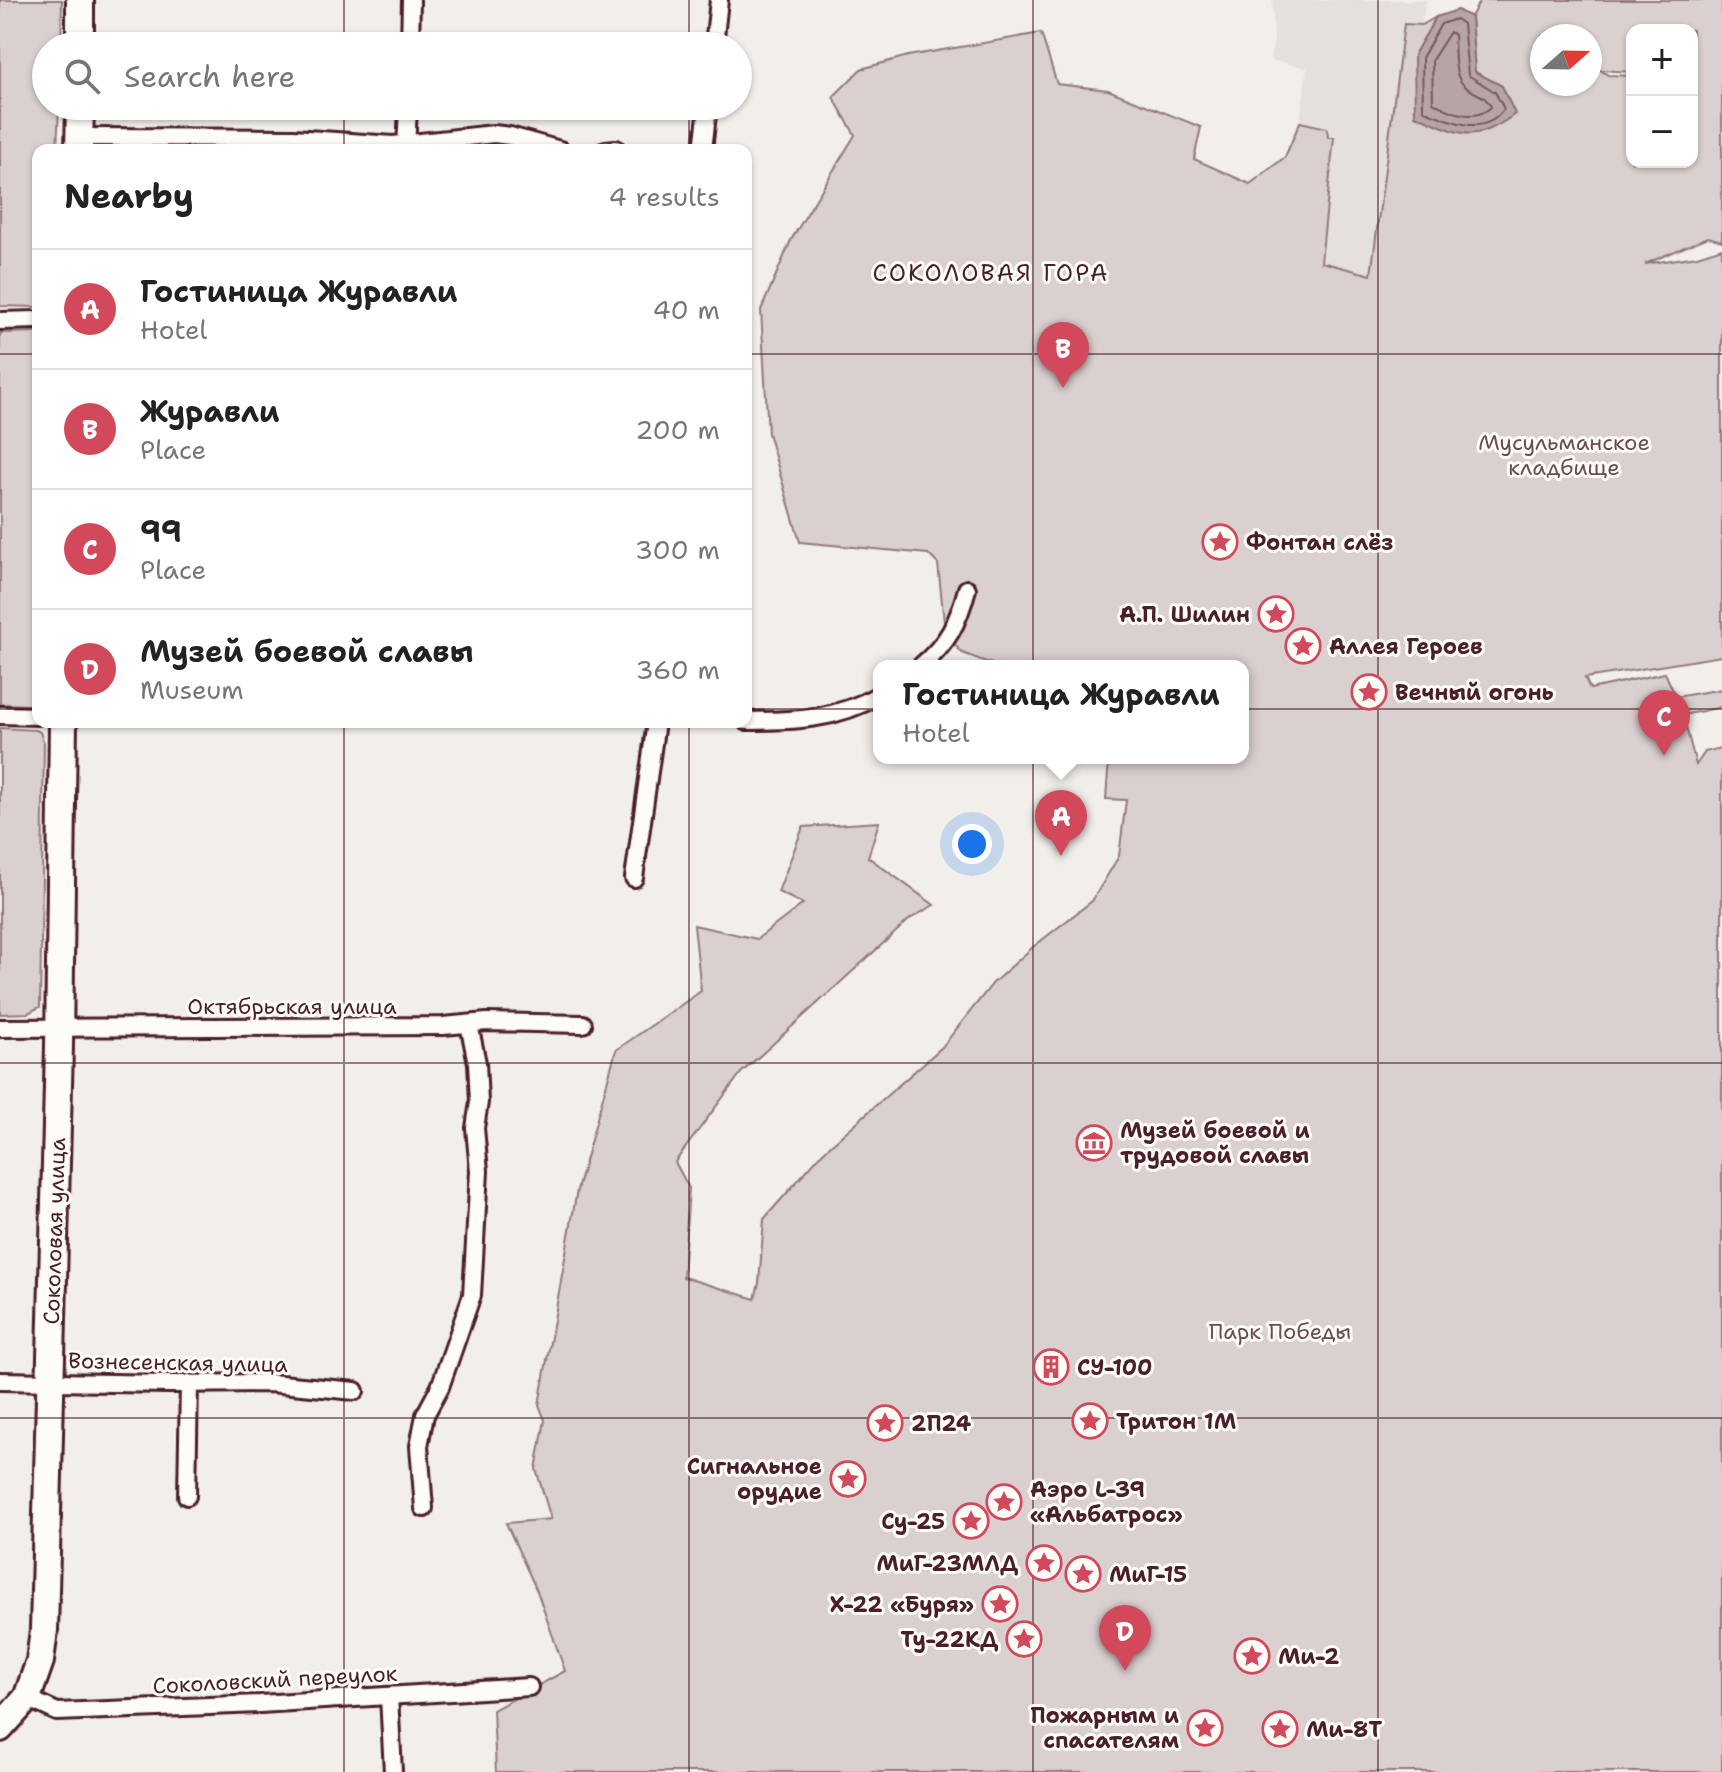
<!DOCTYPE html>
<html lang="en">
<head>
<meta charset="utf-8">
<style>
	body { margin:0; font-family:"Shantell Sans",sans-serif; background:#f6f6f6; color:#222 }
	.controls { position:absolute; right:24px; top:24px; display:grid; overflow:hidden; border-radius:16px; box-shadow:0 2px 6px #0004 }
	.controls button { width:72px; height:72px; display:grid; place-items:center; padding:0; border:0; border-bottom:2px solid #e0e0e0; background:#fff; color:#222; font:40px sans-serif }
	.compass { position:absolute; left:1530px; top:24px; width:72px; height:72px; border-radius:50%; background:#fff; box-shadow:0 2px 6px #0004; rotate:70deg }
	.you { position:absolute; left:972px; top:844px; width:28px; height:28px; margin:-20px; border:6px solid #fff; border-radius:50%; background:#1a73e8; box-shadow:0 0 0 12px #1a73e833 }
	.badge { display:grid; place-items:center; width:52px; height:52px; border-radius:50%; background:#d1495b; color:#fff; font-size:26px; font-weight:700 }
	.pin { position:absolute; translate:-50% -66px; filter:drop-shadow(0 2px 4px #0008) }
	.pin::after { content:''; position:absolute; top:42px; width:28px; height:24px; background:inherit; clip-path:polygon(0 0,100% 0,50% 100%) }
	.popup { position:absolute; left:873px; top:660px; width:376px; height:104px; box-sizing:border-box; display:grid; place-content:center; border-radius:16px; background:#fff; filter:drop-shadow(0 2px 6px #0005); font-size:26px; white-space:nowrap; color:#767676 }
	.popup b { font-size:30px; color:#222 }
	.popup::after { content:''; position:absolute; left:50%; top:100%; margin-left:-16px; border:16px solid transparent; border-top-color:#fff }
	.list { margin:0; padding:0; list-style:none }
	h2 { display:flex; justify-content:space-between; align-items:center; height:104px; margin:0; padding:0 32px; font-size:34px }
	h2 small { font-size:26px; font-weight:400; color:#767676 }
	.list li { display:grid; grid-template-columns:52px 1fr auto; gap:24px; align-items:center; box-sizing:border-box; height:120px; padding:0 32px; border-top:2px solid #e0e0e0 }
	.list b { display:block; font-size:30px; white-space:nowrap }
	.list p { margin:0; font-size:26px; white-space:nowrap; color:#767676 }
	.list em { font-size:26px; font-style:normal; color:#767676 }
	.icon { flex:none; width:44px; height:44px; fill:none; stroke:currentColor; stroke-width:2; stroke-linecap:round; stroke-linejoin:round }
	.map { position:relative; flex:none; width:1722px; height:1772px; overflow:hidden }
	.search { position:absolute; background:#fff; box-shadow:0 2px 6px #0004; left:32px; top:32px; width:720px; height:88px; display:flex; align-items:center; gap:20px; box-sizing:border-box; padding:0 28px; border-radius:44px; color:#767676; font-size:30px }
	.panel { position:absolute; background:#fff; box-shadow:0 2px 6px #0004; left:32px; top:144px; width:720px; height:584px; border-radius:16px }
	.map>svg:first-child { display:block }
	.built { fill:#e5dfdd }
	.green { fill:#d9d0cf; stroke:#92787d; stroke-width:2; fill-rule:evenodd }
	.water { fill:#b7a5a6; stroke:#8b6f75; stroke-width:2 }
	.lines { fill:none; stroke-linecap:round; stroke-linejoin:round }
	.shore { stroke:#76555c; stroke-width:2 }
	.street-casing { stroke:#4a1f2b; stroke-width:22 }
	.primary-casing { stroke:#4a1f2b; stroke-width:32 }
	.street { stroke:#fdfcf7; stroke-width:16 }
	.primary { stroke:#fdfcf7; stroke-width:26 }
	.grid { fill:none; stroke:#4a1f2b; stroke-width:2; stroke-opacity:0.55 }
	.labels { text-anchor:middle; stroke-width:6; stroke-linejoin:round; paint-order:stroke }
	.park-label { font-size:22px; fill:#6e4b54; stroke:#fdfcf7 }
	.poi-label { font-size:22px; font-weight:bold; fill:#4a1f2b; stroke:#fdfcf7; text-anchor:start }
	.street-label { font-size:22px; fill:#4a1f2b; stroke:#fdfcf7 }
	.neighbourhood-label { font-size:24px; letter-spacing:2px; fill:#4a1f2b; stroke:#fdfcf7 }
</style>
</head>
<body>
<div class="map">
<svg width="1722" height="1772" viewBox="0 0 1722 1772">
	<rect width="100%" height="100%" fill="#f2efeb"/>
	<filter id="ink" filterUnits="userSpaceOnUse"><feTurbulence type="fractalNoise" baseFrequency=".0125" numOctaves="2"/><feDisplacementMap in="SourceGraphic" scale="16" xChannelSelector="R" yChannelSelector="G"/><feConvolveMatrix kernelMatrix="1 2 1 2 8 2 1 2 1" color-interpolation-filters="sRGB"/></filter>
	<g filter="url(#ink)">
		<path class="built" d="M1272,0H1426L1422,25L1404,24L1371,275L1321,262L1334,137H1328L1327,128L1300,122L1307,68L1270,60L1274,39Z"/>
		<path class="green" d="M0,0H62L61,46H46V106H59L57,150H38V307L0,306Z
			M1480,0H1722V241L1708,237L1645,264L1697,256L1722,248V656L1585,678L1590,689L1665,673L1676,697L1722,689V707L1683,715L1696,765L1705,752L1722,748V1772H496L493,1710L565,1671L537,1591L506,1523L551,1519L536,1469L545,1420L539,1405L577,1190L616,1050L701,991L694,925L757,939L803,904L778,892L803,827L879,822L868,857L934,905L910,919L741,1073L675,1162L689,1188L683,1277L755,1299L759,1283L764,1219L823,1152L942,1047L993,983L1033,947L1092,901L1119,856L1126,800L1106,799L1109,758H1243V666H997L962,653L955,645L946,642L938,564L928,554L800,542L768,433L761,310L791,240L855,135L833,97L861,69L908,56L1041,33L1057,84L1108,90L1201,127L1194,159L1250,184L1285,157L1300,122L1327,128L1328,137H1334L1321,262L1371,275L1404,24L1422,25L1436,17L1414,55L1502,86L1475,72L1471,17ZM1632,30H1692V162H1632V76L1608,75L1600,70L1632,72ZM1542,36H1590V84H1542Z
			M38,332V702L29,705L0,704V333Z
			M0,728L36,730L40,732L44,743L40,1007L28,1013L0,1014Z"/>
		<path class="water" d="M1457,10L1471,17L1475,72L1502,86L1515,114C1472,146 1459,133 1415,115L1414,55L1436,17Z"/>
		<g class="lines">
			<path class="shore" d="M1456,19L1463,24L1468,75L1495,92L1504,109C1484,138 1451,121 1425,111L1423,107L1422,58L1441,24Z
				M1450,32L1454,35C1455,48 1453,71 1461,82C1469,94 1486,93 1491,107C1475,123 1450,112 1433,102L1432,60Z"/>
			<defs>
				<path id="street" d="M410,46L411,0
					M714,46L719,0
					M80,137L293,138L393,145L494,134L510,136L560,150
					M406,150L408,106
					M606,150L616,149
					M703,150L708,106
					M0,321L38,320
					M921,666C948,643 958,623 967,589
					M0,715L38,716
					M746,721C795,721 836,720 879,695
					M634,878L656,722
					M0,1028L443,1026L487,1022L583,1024
					M0,1381L167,1384L270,1383L355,1391
					M187,1496L189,1383
					M424,1508L419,1446L425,1415L440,1387L472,1295L479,1171L475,1128L479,1102L477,1063L469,1024
					M389,1696L393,1772
					M27,1698L57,1712L260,1704L529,1687"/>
				<path id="primary" d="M80,46V0
					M79,150L80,106
					M0,1728L27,1698L40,1661L44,1630L59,1046L63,722"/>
			</defs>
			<use href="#street" class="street-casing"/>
			<use href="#primary" class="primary-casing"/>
			<use href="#street" class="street"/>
			<use href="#primary" class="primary"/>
		</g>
	</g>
	<path class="grid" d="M344,0V46M689,0V46M1033,0V1772M1378,0V1772M344,106V150M689,106V150M0,354H38M746,354H1722M0,709H38M746,709H1722M344,722V1772M689,722V1772M0,1063H1722M0,1418H1722"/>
	<defs>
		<symbol id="sight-ring" viewBox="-11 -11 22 22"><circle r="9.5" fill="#fdfcf7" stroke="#d1495b" stroke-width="1.5"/><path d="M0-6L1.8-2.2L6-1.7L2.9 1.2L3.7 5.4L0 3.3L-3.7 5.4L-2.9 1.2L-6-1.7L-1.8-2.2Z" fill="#d1495b"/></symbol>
		<symbol id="museum-ring" viewBox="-11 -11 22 22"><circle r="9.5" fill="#fdfcf7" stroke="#d1495b" stroke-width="1.5"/><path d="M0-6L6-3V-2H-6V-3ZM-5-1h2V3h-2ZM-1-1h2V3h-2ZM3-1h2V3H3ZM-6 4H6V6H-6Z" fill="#d1495b"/></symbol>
		<symbol id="building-ring" viewBox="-11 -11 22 22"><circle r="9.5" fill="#fdfcf7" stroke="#d1495b" stroke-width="1.5"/><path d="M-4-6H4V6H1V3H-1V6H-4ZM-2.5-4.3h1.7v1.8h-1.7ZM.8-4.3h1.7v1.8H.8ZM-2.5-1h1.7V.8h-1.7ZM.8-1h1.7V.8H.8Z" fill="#d1495b"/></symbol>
	</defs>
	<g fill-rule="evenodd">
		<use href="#sight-ring" x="1200" y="522" width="40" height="40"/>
		<use href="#sight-ring" x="1256" y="594" width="40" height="40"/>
		<use href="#sight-ring" x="1283" y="626" width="40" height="40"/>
		<use href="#sight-ring" x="1349" y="672" width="40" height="40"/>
		<use href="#museum-ring" x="1074" y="1123" width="40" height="40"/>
		<use href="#building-ring" x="1031" y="1347" width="40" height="40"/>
		<use href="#sight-ring" x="1070" y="1401" width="40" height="40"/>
		<use href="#sight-ring" x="865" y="1403" width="40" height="40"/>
		<use href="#sight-ring" x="828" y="1459" width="40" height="40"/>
		<use href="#sight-ring" x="984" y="1482" width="40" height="40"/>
		<use href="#sight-ring" x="951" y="1501" width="40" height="40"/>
		<use href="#sight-ring" x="1024" y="1543" width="40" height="40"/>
		<use href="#sight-ring" x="1063" y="1554" width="40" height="40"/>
		<use href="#sight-ring" x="980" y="1584" width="40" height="40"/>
		<use href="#sight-ring" x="1004" y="1619" width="40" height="40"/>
		<use href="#sight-ring" x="1232" y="1636" width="40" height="40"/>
		<use href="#sight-ring" x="1185" y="1708" width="40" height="40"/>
		<use href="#sight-ring" x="1260" y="1709" width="40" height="40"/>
	</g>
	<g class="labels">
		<g class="park-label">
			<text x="1564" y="450">Мусульманское<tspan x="1564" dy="25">кладбище</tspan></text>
			<text x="1280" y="1339">Парк Победы</text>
		</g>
		<g class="poi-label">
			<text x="1246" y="550">Фонтан слёз</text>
			<text x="1250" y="622" text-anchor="end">А.П. Шилин</text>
			<text x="1329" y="654">Аллея Героев</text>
			<text x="1395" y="700">Вечный огонь</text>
			<text x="1120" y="1138">Музей боевой и<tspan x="1120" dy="25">трудовой славы</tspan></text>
			<text x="1077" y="1375">СУ-100</text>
			<text x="1116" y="1429">Тритон 1М</text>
			<text x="911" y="1431">2П24</text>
			<text x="822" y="1474" text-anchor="end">Сигнальное<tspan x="822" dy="25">орудие</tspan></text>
			<text x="1030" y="1497">Аэро L-39<tspan x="1030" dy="25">«Альбатрос»</tspan></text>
			<text x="945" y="1529" text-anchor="end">Су-25</text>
			<text x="1018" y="1571" text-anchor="end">МиГ-23МЛД</text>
			<text x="1109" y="1582">МиГ-15</text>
			<text x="974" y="1612" text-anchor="end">Х-22 «Буря»</text>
			<text x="998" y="1647" text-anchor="end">Ту-22КД</text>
			<text x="1278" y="1664">Ми-2</text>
			<text x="1179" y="1723" text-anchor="end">Пожарным и<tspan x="1179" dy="25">спасателям</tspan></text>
			<text x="1306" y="1737">Ми-8Т</text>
		</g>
		<g class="street-label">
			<text x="292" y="1014">Октябрьская улица</text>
			<text transform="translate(54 1231) rotate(-88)" y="8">Соколовая улица</text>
			<text transform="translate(178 1362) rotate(1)" y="8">Вознесенская улица</text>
			<text transform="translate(275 1679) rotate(-3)" y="8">Соколовский переулок</text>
		</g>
		<g class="neighbourhood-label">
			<text x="991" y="281">СОКОЛОВАЯ ГОРА</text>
		</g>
	</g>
</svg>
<div class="controls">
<button>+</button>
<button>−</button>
</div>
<svg class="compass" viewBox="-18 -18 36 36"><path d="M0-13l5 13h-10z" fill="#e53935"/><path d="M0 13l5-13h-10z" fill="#767676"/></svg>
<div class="you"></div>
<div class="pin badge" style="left:1061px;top:856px">A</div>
<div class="popup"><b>Гостиница Журавли</b>Hotel</div>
<div class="pin badge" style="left:1063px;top:388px">B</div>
<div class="pin badge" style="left:1664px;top:756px">C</div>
<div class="pin badge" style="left:1125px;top:1671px">D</div>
<div class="search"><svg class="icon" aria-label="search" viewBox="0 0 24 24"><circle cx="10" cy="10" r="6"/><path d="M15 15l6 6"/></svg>Search here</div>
<section class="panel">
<h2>Nearby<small>4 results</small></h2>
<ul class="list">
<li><span class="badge">A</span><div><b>Гостиница Журавли</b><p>Hotel</p></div><em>40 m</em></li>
<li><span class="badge">B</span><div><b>Журавли</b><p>Place</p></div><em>200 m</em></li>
<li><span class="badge">C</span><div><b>99</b><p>Place</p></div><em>300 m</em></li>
<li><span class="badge">D</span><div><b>Музей боевой славы</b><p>Museum</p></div><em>360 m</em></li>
</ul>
</section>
</div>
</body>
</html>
